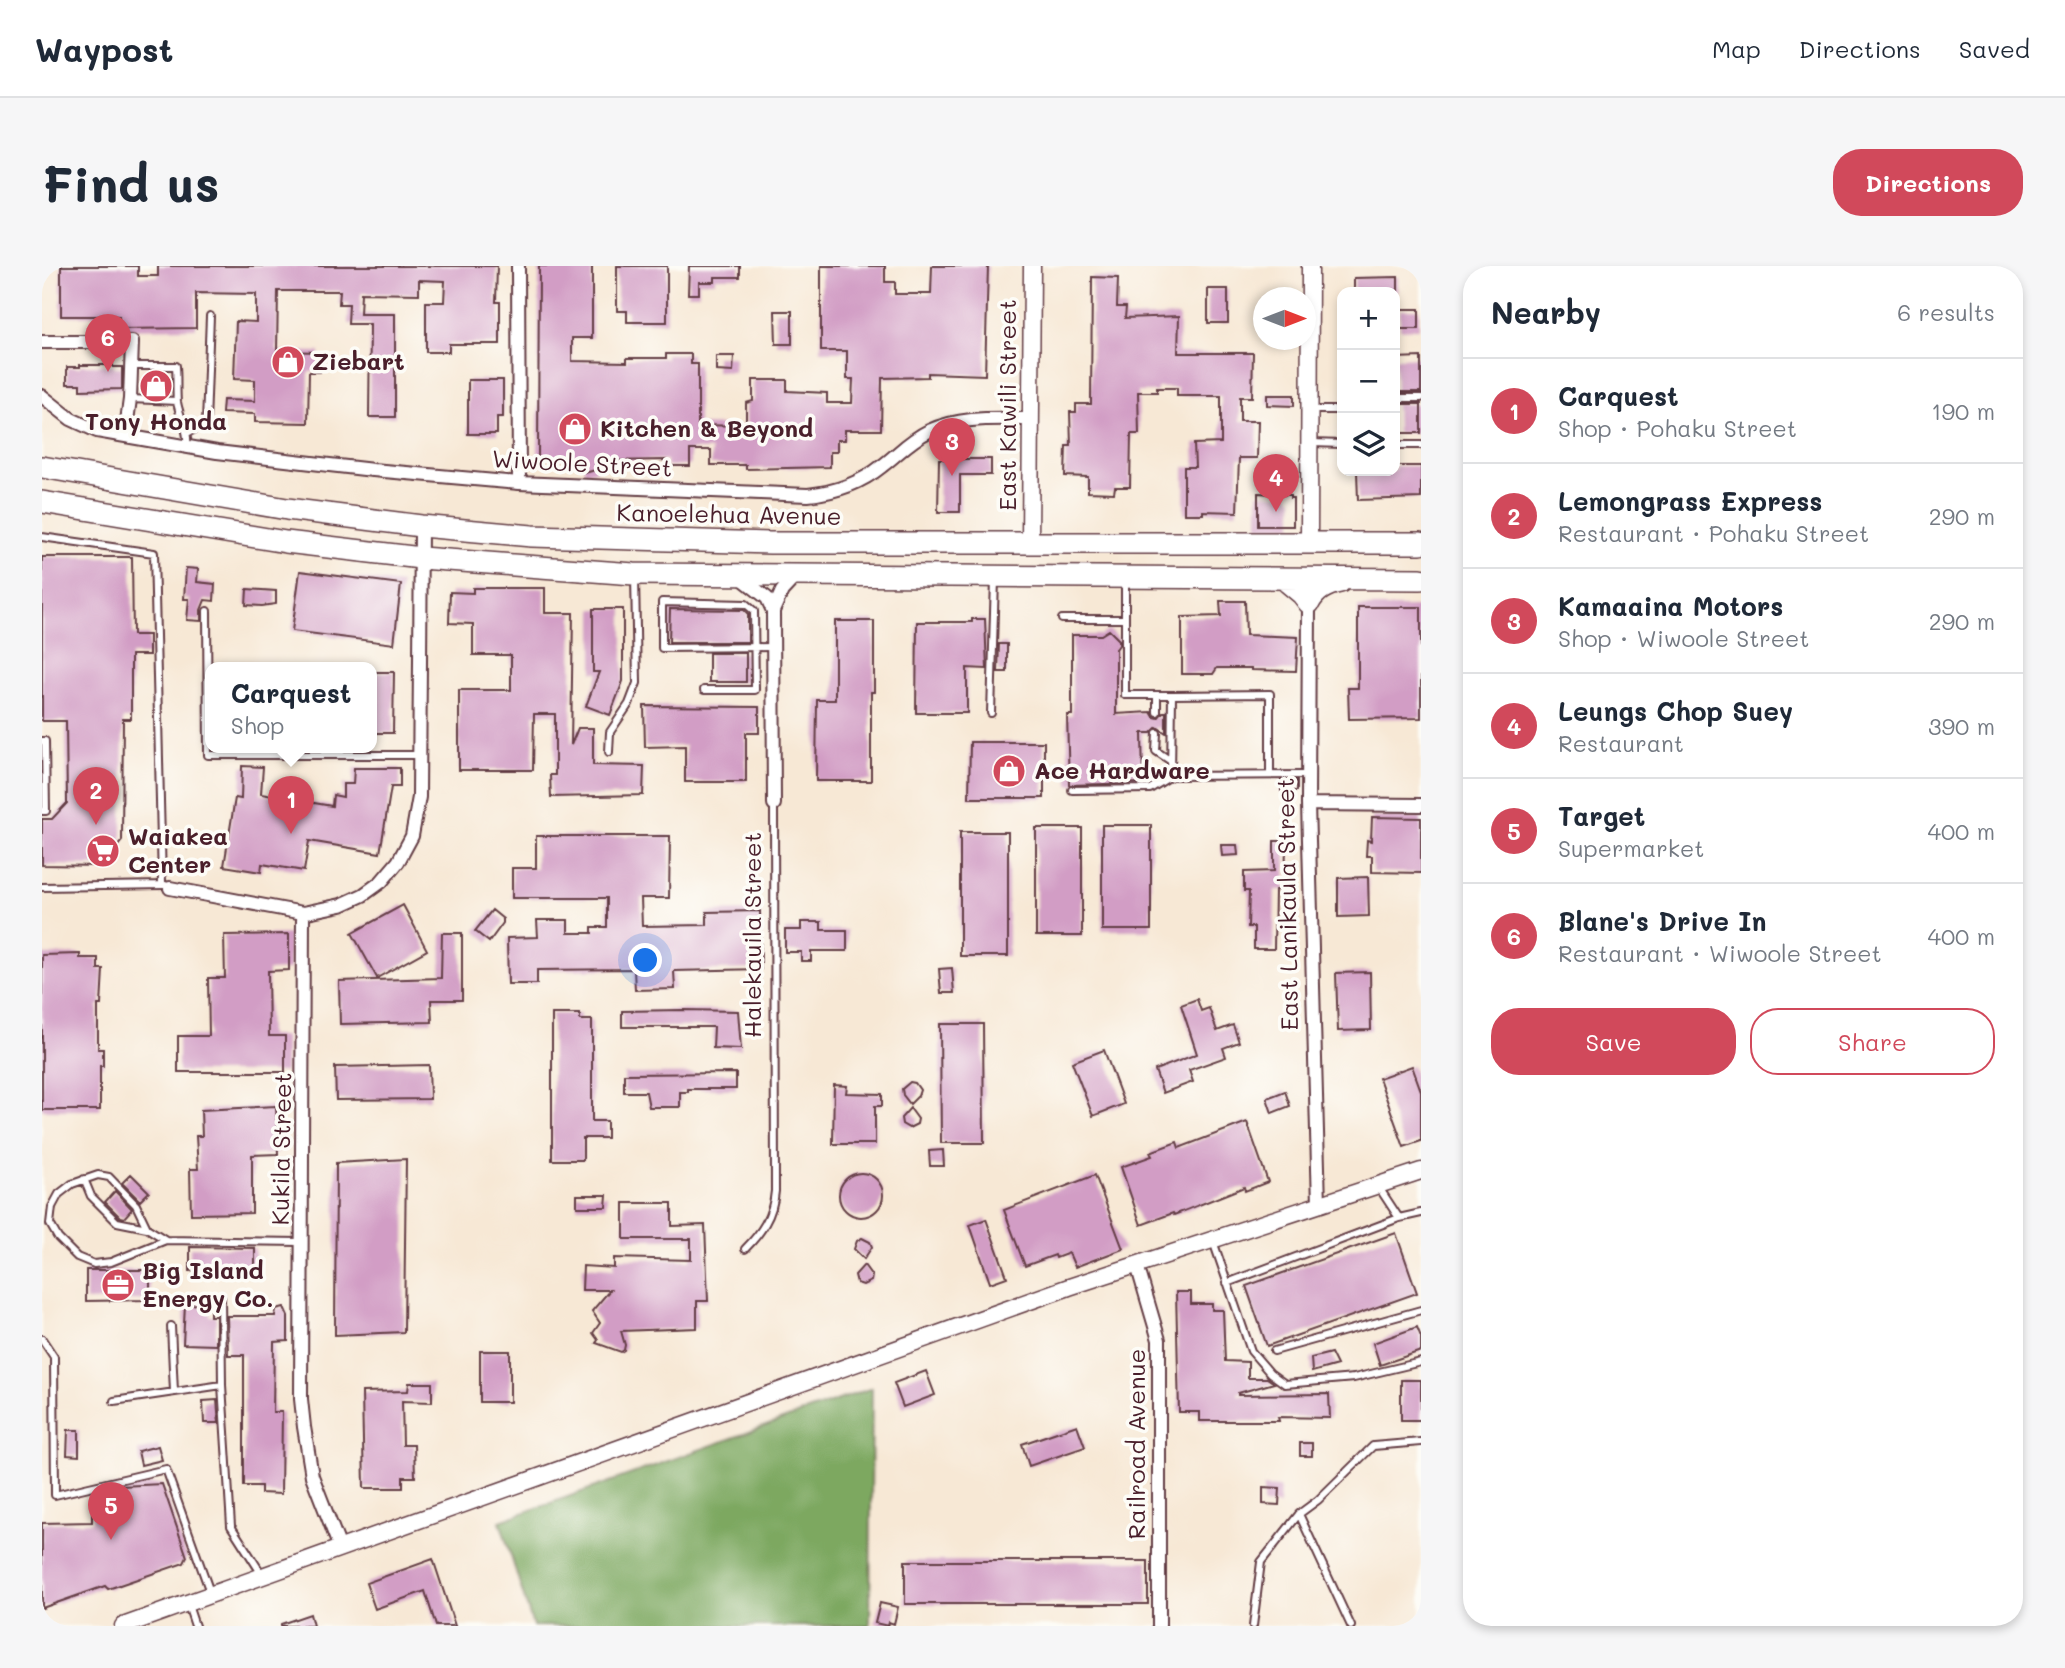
<!DOCTYPE html>
<html lang="en">
<head>
<meta charset="utf-8">
<style>
	body { margin:0; font-family:Mali,sans-serif; background:#f6f6f7; color:#1f2937 }
	.controls { position:absolute; right:21px; top:21px; display:grid; overflow:hidden; border-radius:14px; box-shadow:0 4px 10px #0003 }
	.controls button { width:63px; height:63px; display:grid; place-items:center; padding:0; border:0; border-bottom:2px solid #e0e1e3; background:#fff; color:#1f2937; font:35px sans-serif }
	.compass { position:absolute; left:1211px; top:21px; width:63px; height:63px; border-radius:50%; background:#fff; box-shadow:0 4px 10px #0003; rotate:90deg }
	.you { position:absolute; left:604px; top:695px; width:24px; height:24px; margin:-18px; border:5px solid #fff; border-radius:50%; background:#1a73e8; box-shadow:0 0 0 10px #1a73e833 }
	.badge { display:grid; place-items:center; width:46px; height:46px; border-radius:50%; background:#d1495b; color:#fff; font-size:23px; font-weight:700 }
	.pin { position:absolute; translate:-50% -58px; filter:drop-shadow(0 2px 4px #0008) }
	.pin::after { content:''; position:absolute; top:37px; width:24px; height:21px; background:inherit; clip-path:polygon(0 0,100% 0,50% 100%) }
	.popup { position:absolute; left:163px; top:396px; width:172px; height:91px; box-sizing:border-box; display:grid; place-content:center; border-radius:14px; background:#fff; filter:drop-shadow(0 2px 5px #0005); font-size:23px; white-space:nowrap; color:#747a83 }
	.popup b { font-size:26px; color:#1f2937 }
	.popup::after { content:''; position:absolute; left:50%; top:100%; margin-left:-14px; border:14px solid transparent; border-top-color:#fff }
	.list { margin:0; padding:0; list-style:none }
	h2 { display:flex; justify-content:space-between; align-items:center; height:91px; margin:0; padding:0 28px; font-size:30px }
	h2 small { font-size:23px; font-weight:400; color:#747a83 }
	.list li { display:grid; grid-template-columns:46px 1fr auto; gap:21px; align-items:center; box-sizing:border-box; height:105px; padding:0 28px; border-top:2px solid #e0e1e3 }
	.list b { display:block; font-size:26px; white-space:nowrap }
	.list p { margin:0; font-size:23px; white-space:nowrap; color:#747a83 }
	.list em { font-size:23px; font-style:normal; color:#747a83 }
	.actions { display:flex; gap:14px; padding:21px 28px }
	.actions a { flex:1; padding:16px 0; border:2px solid #d1495b; border-radius:28px; text-align:center; font-size:24px; color:#d1495b }
	.actions .main { background:#d1495b; color:#fff }
	.icon { flex:none; width:38px; height:38px; fill:none; stroke:currentColor; stroke-width:2; stroke-linecap:round; stroke-linejoin:round }
	.map { position:relative; flex:none; width:1379px; height:1360px; overflow:hidden; border-radius:28px }
	header { display:flex; align-items:center; gap:42px; box-sizing:border-box; height:98px; padding:0 35px; background:#fff; border-bottom:2px solid #e0e1e3 }
	header strong { font-size:33px }
	nav { display:flex; gap:38px; margin-inline-start:auto; font-size:24px }
	.intro { display:flex; align-items:center; justify-content:space-between; box-sizing:border-box; height:168px; padding:0 42px }
	h1 { margin:0; font-size:49px }
	.button { padding:18px 32px; border-radius:28px; background:#d1495b; color:#fff; font-size:24px; font-weight:700 }
	main { display:flex; gap:42px; padding:0 42px }
	aside { flex:1; background:#fff; border-radius:28px; box-shadow:0 4px 10px #0003 }
	.map>svg:first-child { display:block }
	.forest { fill:#7da861; stroke:#646446; stroke-width:2 }
	.building { fill:#d29dc5 }
	.lines { fill:none; stroke-linecap:round; stroke-linejoin:round }
	.lane-casing { stroke:#643d44; stroke-width:10 }
	.street-casing { stroke:#643d44; stroke-width:16 }
	.secondary-casing { stroke:#643d44; stroke-width:19 }
	.highway-casing { stroke:#643d44; stroke-width:24 }
	.lane { stroke:#fff; stroke-width:6 }
	.street { stroke:#fff; stroke-width:12 }
	.secondary { stroke:#fff; stroke-width:16 }
	.highway { stroke:#fff; stroke-width:21 }
	.labels { text-anchor:middle; stroke-width:7; stroke-linejoin:round; paint-order:stroke }
	.poi-label { font-size:24px; font-weight:bold; fill:#4a1f2b; stroke:#fdfcf7; text-anchor:start }
	.street-label { font-size:24px; fill:#4a1f2b; stroke:#fdfcf7 }
</style>
</head>
<body>
<header>
<strong>Waypost</strong>
<nav><a>Map</a><a>Directions</a><a>Saved</a></nav>
</header>
<div class="intro"><h1>Find us</h1><a class="button">Directions</a></div>
<main>
<div class="map">
<svg width="1379" height="1360" viewBox="0 0 1379 1360">
	<rect width="100%" height="100%" fill="#fdfcf7"/>
	<filter id="ink" filterUnits="userSpaceOnUse"><feTurbulence type="fractalNoise" baseFrequency=".0143" numOctaves="2"/><feDisplacementMap in="SourceGraphic" scale="14" xChannelSelector="R" yChannelSelector="G"/><feConvolveMatrix kernelMatrix="1 2 1 2 8 2 1 2 1" color-interpolation-filters="sRGB"/></filter>
	<filter id="wash" filterUnits="userSpaceOnUse"><feTurbulence type="fractalNoise" baseFrequency=".00686" numOctaves="4" result="noise"/><feDisplacementMap in="SourceGraphic" scale="28" xChannelSelector="R" yChannelSelector="G"/><feGaussianBlur stdDeviation="1.57" result="paint"/><feColorMatrix in="noise" values="0 0 0 0 0 0 0 0 0 0 0 0 0 0 0 0 0 1.4 0 .05"/><feComposite in="paint" operator="in"/></filter>
	<g filter="url(#wash)">
		<rect width="100%" height="100%" fill="#f7e8d5"/>
		<path class="forest" d="M830,1122L828,1360H491L458,1255Z"/>
		<g id="blocks">
			<path class="building" d="M19,0H96V10H116V0H455L454,36H458V78H407V86H384V36H402L403,15L377,14V28L319,27L318,48H353V151H327L328,58H306L307,38H297L298,25H236L235,85L278,86V106H267L266,157L213,156V148L180,147L181,134L213,135V114L192,113L194,55L214,56V28L154,27V62L77,63V50H19Z
				M497,0H550V72H530V95L585,96V92H624V88H649V98H656V159L704,160V137L711,135V114H745V125L785,127V137H810L811,113H805V85H779V0H843V16H853V28H889L890,0H946L943,109L886,107V111L840,112L839,164H803V174H795V186H788V201L704,203V199H669V184H648V200H624V194L566,195L567,200L543,207L539,193H496Z
				M575,0H625V56H585V45H575Z
				M647,0H698V11H673V16H657V28H646Z
				M1050,11L1076,12L1075,41H1084L1083,52L1137,50L1136,87H1211L1210,131H1198V155H1216L1215,192H1197L1195,246L1161,245V248H1142V201H1153L1152,178L1179,177V130H1135V122H1115V126H1096L1097,168H1089L1088,221H1073L1072,227L1046,226V211L1023,210L1024,180H1029L1028,146H1034V138H1049Z
				M1356,11V26H1312V12Z
				M1166,23H1186V57H1166Z
				M1358,43H1377V63H1358Z
				M733,45H750V78H734Z
				M674,90H692L691,106L674,105Z
				M1379,91V126H1354L1353,92Z
				M38,99H71V101H80V123L38,124V118H25V101H38Z
				M426,114H461V151H455V168H426Z
				M1225,129H1252V140L1225,139Z
				M1354,138H1379V167H1355Z
				M897,193H949V209H918V246H896Z
				M1353,200H1379V232L1316,234L1315,205H1353Z
				M1216,227L1248,229V232H1251V260H1216Z
				M0,291H90L91,369H107V389H89V453H81L80,575L59,600L0,599V553H10L25,537L24,455H0Z
				M144,302L156,303L155,316L173,318L172,335L163,334L159,344V355L145,354L147,333H142Z
				M258,305L359,318L352,378L250,365Z
				M431,322H503V347H531L529,479L536,462H551V499L602,500L601,529L509,531L508,509H513V448H492L491,504H417V424H469V389H431V358L407,357L408,326L431,327Z
				M205,323L234,325V338L220,340L204,339Z
				M1178,335H1203L1204,369L1256,371L1254,405L1209,404V402H1175L1171,408H1140V351L1179,350Z
				M1316,341H1379V452L1307,453L1306,422H1316Z
				M551,343H581V415L568,449L544,440L557,406H551Z
				M628,343L702,344L706,348V376H627Z
				M930,353H943L945,403L925,402V447H874L875,356H930Z
				M793,355H832V426H829V515H774L775,434H793Z
				M1067,364L1077,374V379L1074,383V448L1109,446L1112,451L1116,452L1121,446H1124V467L1115,461L1109,467H1100L1101,517L1027,519L1025,449H1030V369H1059Z
				M957,378H965V406H956Z
				M667,387H704V416H667Z
				M330,406H352L351,467H330Z
				M602,440L717,441V467H704V516H643V480L603,481Z
				M928,476H1002V532H927Z
				M200,500L221,501L219,528L290,540L291,529L301,531V518H311L312,502H358V521H349L338,587L267,575L262,605L220,598L219,606L182,600L193,532L199,533Z
				M1239,515H1255V525H1239Z
				M1330,551L1379,552V607L1330,606V590H1324L1325,574L1329,575Z
				M1060,559H1109V664H1060Z
				M994,562H1040V670H994Z
				M918,566H966V690H918Z
				M494,570H628L627,632H599L600,660L665,659V646L718,645L719,703L632,705L633,723L593,724L592,703L495,704V718H466L465,672L496,671L495,654H526V667H550V661H565V632H470V602H494Z
				M1232,575H1244L1243,624H1233L1232,683H1212V661H1206L1207,625H1202V606L1232,605Z
				M1179,579H1195L1196,589L1180,590Z
				M1326,611L1327,650L1296,651V612Z
				M361,639L385,684L335,712L310,667Z
				M450,644L461,653V657L447,676L433,665Z
				M759,656H779V664H805V685H769V695H759V686H743V664H759Z
				M400,667H420V734H389L390,756L298,758L297,715L399,712Z
				M247,668V704L226,705L227,770H243V806H136V770H167L166,712H183L182,669Z
				M38,688V692H56V703H61L59,739H56V783H61V800H58V844H0V689Z
				M910,702L912,727H899L897,703Z
				M1328,706L1329,764L1296,765L1294,707Z
				M1155,733L1159,745L1167,742L1175,765L1191,759L1197,776L1181,782L1184,791L1147,804L1151,816L1121,827L1113,804L1155,788L1139,739Z
				M641,744L696,745L699,783L671,782L672,761H580V745Z
				M510,748H538V754H550V855H565V872H541V894H510Z
				M898,758H941L942,877H899Z
				M1062,784L1082,838L1051,850L1030,796Z
				M387,799L388,833L294,834L293,801Z
				M1370,800L1379,825V875L1362,881L1337,812Z
				M694,807V823H646V826H638V841H607L604,826H582V808Z
				M868,816L873,817L878,824L876,830L868,838L861,829L860,823Z
				M792,819L805,820L804,827L840,828V840H833V878H791Z
				M1243,825L1248,840L1230,847L1225,832Z
				M234,840L236,888L210,889V947L149,948L148,903H156L154,870H160L159,844Z
				M868,842L876,853L875,858L867,862L860,858L859,852Z
				M1205,856L1226,916L1203,925L1202,921L1132,949L1131,947L1099,959L1079,901L1110,890L1108,886L1135,876L1137,882Z
				M901,884L902,900H888L887,885Z
				M364,893L362,1066L293,1069L294,897Z
				M797 929a22 22 0 1 1 44 0a22 22 0 1 1-44 0Z
				M89,908L107,926L98,935L80,917Z
				M1053,909L1081,983L1033,1001L1027,987L1014,992L1013,989L983,1000L962,944Z
				M73,925L90,943L82,952L78,951L63,936Z
				M535,929H565L564,941H535Z
				M582,937H630V960L663,959L666,1035H655V1062L579,1065L583,1079L582,1084L579,1086L554,1077L556,1074L551,1067L558,1057L550,1045L568,1024H540L541,1000L572,1002V992L649,994V973H582Z
				M944,953L965,1011L948,1017L928,959Z
				M1354,967L1375,1027L1225,1080L1204,1020Z
				M820,972L828,976L830,981L822,993L812,983L815,975Z
				M148,981L213,982V1006L148,1005Z
				M822,999L830,1010L829,1015L821,1019L815,1017L813,1009Z
				M44,1004H108V1034L44,1035Z
				M1134,1026H1149V1038H1170V1044H1181L1183,1095L1206,1096V1112H1225L1232,1117L1196,1127V1129L1287,1128L1288,1152L1236,1151L1237,1155H1157V1146H1137Z
				M143,1038L168,1039V1050H174V1079L141,1078Z
				M242,1041L246,1050V1075L232,1076L231,1146H240L239,1228L219,1227V1220H202V1089H186L185,1050H233L234,1043Z
				M1375,1061L1379,1071V1085L1338,1099L1331,1077Z
				M438,1085H468V1136H438Z
				M1289,1087L1295,1099L1270,1106L1269,1092Z
				M884,1105L893,1129L861,1141L852,1117Z
				M1359,1114H1379V1154H1359Z
				M367,1117H390V1136L360,1135L361,1179H372L373,1211H361V1222H322L320,1126L366,1125Z
				M175,1134L177,1157H162L161,1135Z
				M1035,1159L1043,1181L987,1200L980,1178Z
				M26,1164H37V1190L25,1189Z
				M1258,1177H1270V1190H1258Z
				M116,1180L120,1194L99,1199L96,1185Z
				M120,1218L145,1291L142,1297L66,1323L63,1320L0,1342V1257L50,1256V1240L58,1238L57,1224L78,1220Z
				M1221,1221L1238,1222L1237,1239L1221,1238Z
				M391,1293L413,1360H394L383,1325L333,1343L324,1317Z
				M863,1295H1106V1338H863Z
				M838,1337L856,1341L852,1358L847,1356L846,1360L833,1357Z
				M268,1348L271,1360H239V1358Z"/>
		</g>
	</g>
	<g filter="url(#ink)">
		<use href="#blocks" fill-opacity="0" stroke="#643d44" stroke-width="2"/>
		<g class="lines">
			<defs>
				<path id="lane" d="M90,100H134C135,112 134,124 135,136C138,153 147,164 145,181
					M1353,132H1379
					M88,133L135,135
					M1268,144H1300
					M147,166L164,157L168,50
					M1270,177L1300,178
					M1353,179H1379
					M0,271L112,287L120,617
					M1083,313V429H1130
					M165,345L166,489H378
					M1020,353H1083
					M662,424H713L712,345L704,338L620,336V382L731,381
					M1115,446V429
					M949,447L953,313
					M1115,467L1114,485L1129,495
					M0,475H3L4,545H0
					M567,486L568,466L587,438L595,417L593,310
					M1228,509V428L1130,429L1129,510C1174,510 1220,509 1266,509
					M1030,524L1108,523L1129,510
					M0,621L123,619
					M42,913L49,930L75,956L105,962
					M1336,920L1357,952L1379,947
					M124,974L105,962L94,939L67,911L56,909L30,918L17,928L10,941L8,958L16,972L35,991L52,998L69,996L124,974L259,976
					M1171,975L1209,1085L1228,1107L1243,1118L1312,1112L1379,1096
					M703,983C719,967 731,950 733,925L732,538
					M1185,1017L1357,952
					M179,1030L180,1119
					M129,1060L132,1126
					M0,1073L12,1091L13,1229L124,1203L169,1329
					M1232,1085L1379,1044
					M72,1135L180,1119L189,1260L221,1310
					M1257,1248L1309,1360
					M146,1339L153,1360
					M1211,1360L1219,1296L1257,1248L1276,1234L1331,1180L1379,1176"/>
				<path id="street" d="M476,0L477,217
					M0,76H90L88,133L83,170
					M0,130L29,153L55,165L175,186L331,204L477,217L766,229C794,226 818,218 840,200C856,188 868,174 887,165C919,150 954,153 988,153
					M697,310L725,332L731,345L732,538
					M1267,337L1266,538L1277,938
					M731,345L740,325L755,309
					M1266,538L1379,539
					M128,622L261,647L299,639L321,629L339,616L356,596L370,570L377,531L379,260
					M261,647L259,1133L262,1161L270,1210L298,1282
					M1095,999L1117,1074V1360"/>
				<path id="secondary" d="M988,278L990,0
					M1267,278L1268,0
					M81,1360L1027,1021L1379,905"/>
				<path id="highway" d="M0,201L245,243L379,260L490,270L728,277H1379
					M0,236L244,276L379,292L592,308L1379,313
					M1242,313L1260,328L1267,337C1274,324 1284,319 1298,316"/>
			</defs>
			<use href="#lane" class="lane-casing"/>
			<use href="#street" class="street-casing"/>
			<use href="#secondary" class="secondary-casing"/>
			<use href="#highway" class="highway-casing"/>
			<use href="#lane" class="lane"/>
			<use href="#street" class="street"/>
			<use href="#secondary" class="secondary"/>
			<use href="#highway" class="highway"/>
		</g>
	</g>
	<defs>
		<symbol id="shop-disc" viewBox="-11 -11 22 22"><circle r="9.5" fill="#d1495b" stroke="#fdfcf7"/><path d="M-5-2.5h2.3a2.7 3.5 0 0 1 5.4 0H5L5.5 6h-11ZM-1.5-2.5h3a1.5 2.3 0 0 0-3 0Z" fill="#fff"/></symbol>
		<symbol id="supermarket-disc" viewBox="-11 -11 22 22"><circle r="9.5" fill="#d1495b" stroke="#fdfcf7"/><path d="M-6-5.5h2.5l.6 2H6L4.5 2H-2.5L-4.4-4H-6ZM-1.5 3.2a1.3 1.3 0 1 0 .1 0ZM3 3.2a1.3 1.3 0 1 0 .1 0Z" fill="#fff"/></symbol>
		<symbol id="office-disc" viewBox="-11 -11 22 22"><circle r="9.5" fill="#d1495b" stroke="#fdfcf7"/><path d="M-6-3h4V-5.5h4V-3h4V5H-6ZM-1-4.5V-3h2v-1.5ZM-6 0V1H6V0Z" fill="#fff"/></symbol>
	</defs>
	<g fill-rule="evenodd">
		<use href="#shop-disc" x="227" y="77" width="38" height="38"/>
		<use href="#shop-disc" x="95" y="101" width="38" height="38"/>
		<use href="#shop-disc" x="514" y="144" width="38" height="38"/>
		<use href="#shop-disc" x="948" y="486" width="38" height="38"/>
		<use href="#supermarket-disc" x="42" y="566" width="38" height="38"/>
		<use href="#office-disc" x="57" y="1000" width="38" height="38"/>
	</g>
	<g class="labels">
		<g class="poi-label">
			<text x="270" y="104">Ziebart</text>
			<text x="114" y="164" text-anchor="middle">Tony Honda</text>
			<text x="558" y="171">Kitchen &amp; Beyond</text>
			<text x="992" y="513">Ace Hardware</text>
			<text x="86" y="579">Waiakea<tspan x="86" dy="28">Center</tspan></text>
			<text x="100" y="1013">Big Island<tspan x="100" dy="28">Energy Co.</tspan></text>
		</g>
		<g class="street-label">
			<text transform="translate(966 139) rotate(-90)" y="8">East Kawili Street</text>
			<text transform="translate(540 198) rotate(3)" y="8">Wiwoole Street</text>
			<text transform="translate(687 249) rotate(1)" y="8">Kanoelehua Avenue</text>
			<text transform="translate(1246 638) rotate(-91)" y="8">East Lanikaula Street</text>
			<text transform="translate(711 669) rotate(-90)" y="8">Halekauila Street</text>
			<text transform="translate(240 883) rotate(-89)" y="8">Kukila Street</text>
			<text transform="translate(1095 1178) rotate(-90)" y="8">Railroad Avenue</text>
		</g>
	</g>
</svg>
<div class="controls">
<button>+</button>
<button>−</button>
<button><svg class="icon" aria-label="layers" viewBox="0 0 24 24"><path d="M12 4l9 5-9 5-9-5zM3 14l9 5 9-5"/></svg></button>
</div>
<svg class="compass" viewBox="-18 -18 36 36"><path d="M0-13l5 13h-10z" fill="#e53935"/><path d="M0 13l5-13h-10z" fill="#747a83"/></svg>
<div class="you"></div>
<div class="pin badge" style="left:249px;top:568px">1</div>
<div class="popup"><b>Carquest</b>Shop</div>
<div class="pin badge" style="left:54px;top:559px">2</div>
<div class="pin badge" style="left:910px;top:210px">3</div>
<div class="pin badge" style="left:1234px;top:246px">4</div>
<div class="pin badge" style="left:69px;top:1274px">5</div>
<div class="pin badge" style="left:66px;top:106px">6</div>
</div>
<aside>
<h2>Nearby<small>6 results</small></h2>
<ul class="list">
<li><span class="badge">1</span><div><b>Carquest</b><p>Shop · Pohaku Street</p></div><em>190 m</em></li>
<li><span class="badge">2</span><div><b>Lemongrass Express</b><p>Restaurant · Pohaku Street</p></div><em>290 m</em></li>
<li><span class="badge">3</span><div><b>Kamaaina Motors</b><p>Shop · Wiwoole Street</p></div><em>290 m</em></li>
<li><span class="badge">4</span><div><b>Leungs Chop Suey</b><p>Restaurant</p></div><em>390 m</em></li>
<li><span class="badge">5</span><div><b>Target</b><p>Supermarket</p></div><em>400 m</em></li>
<li><span class="badge">6</span><div><b>Blane's Drive In</b><p>Restaurant · Wiwoole Street</p></div><em>400 m</em></li>
</ul>
<div class="actions"><a class="main">Save</a><a>Share</a></div>
</aside>
</main>
</body>
</html>
